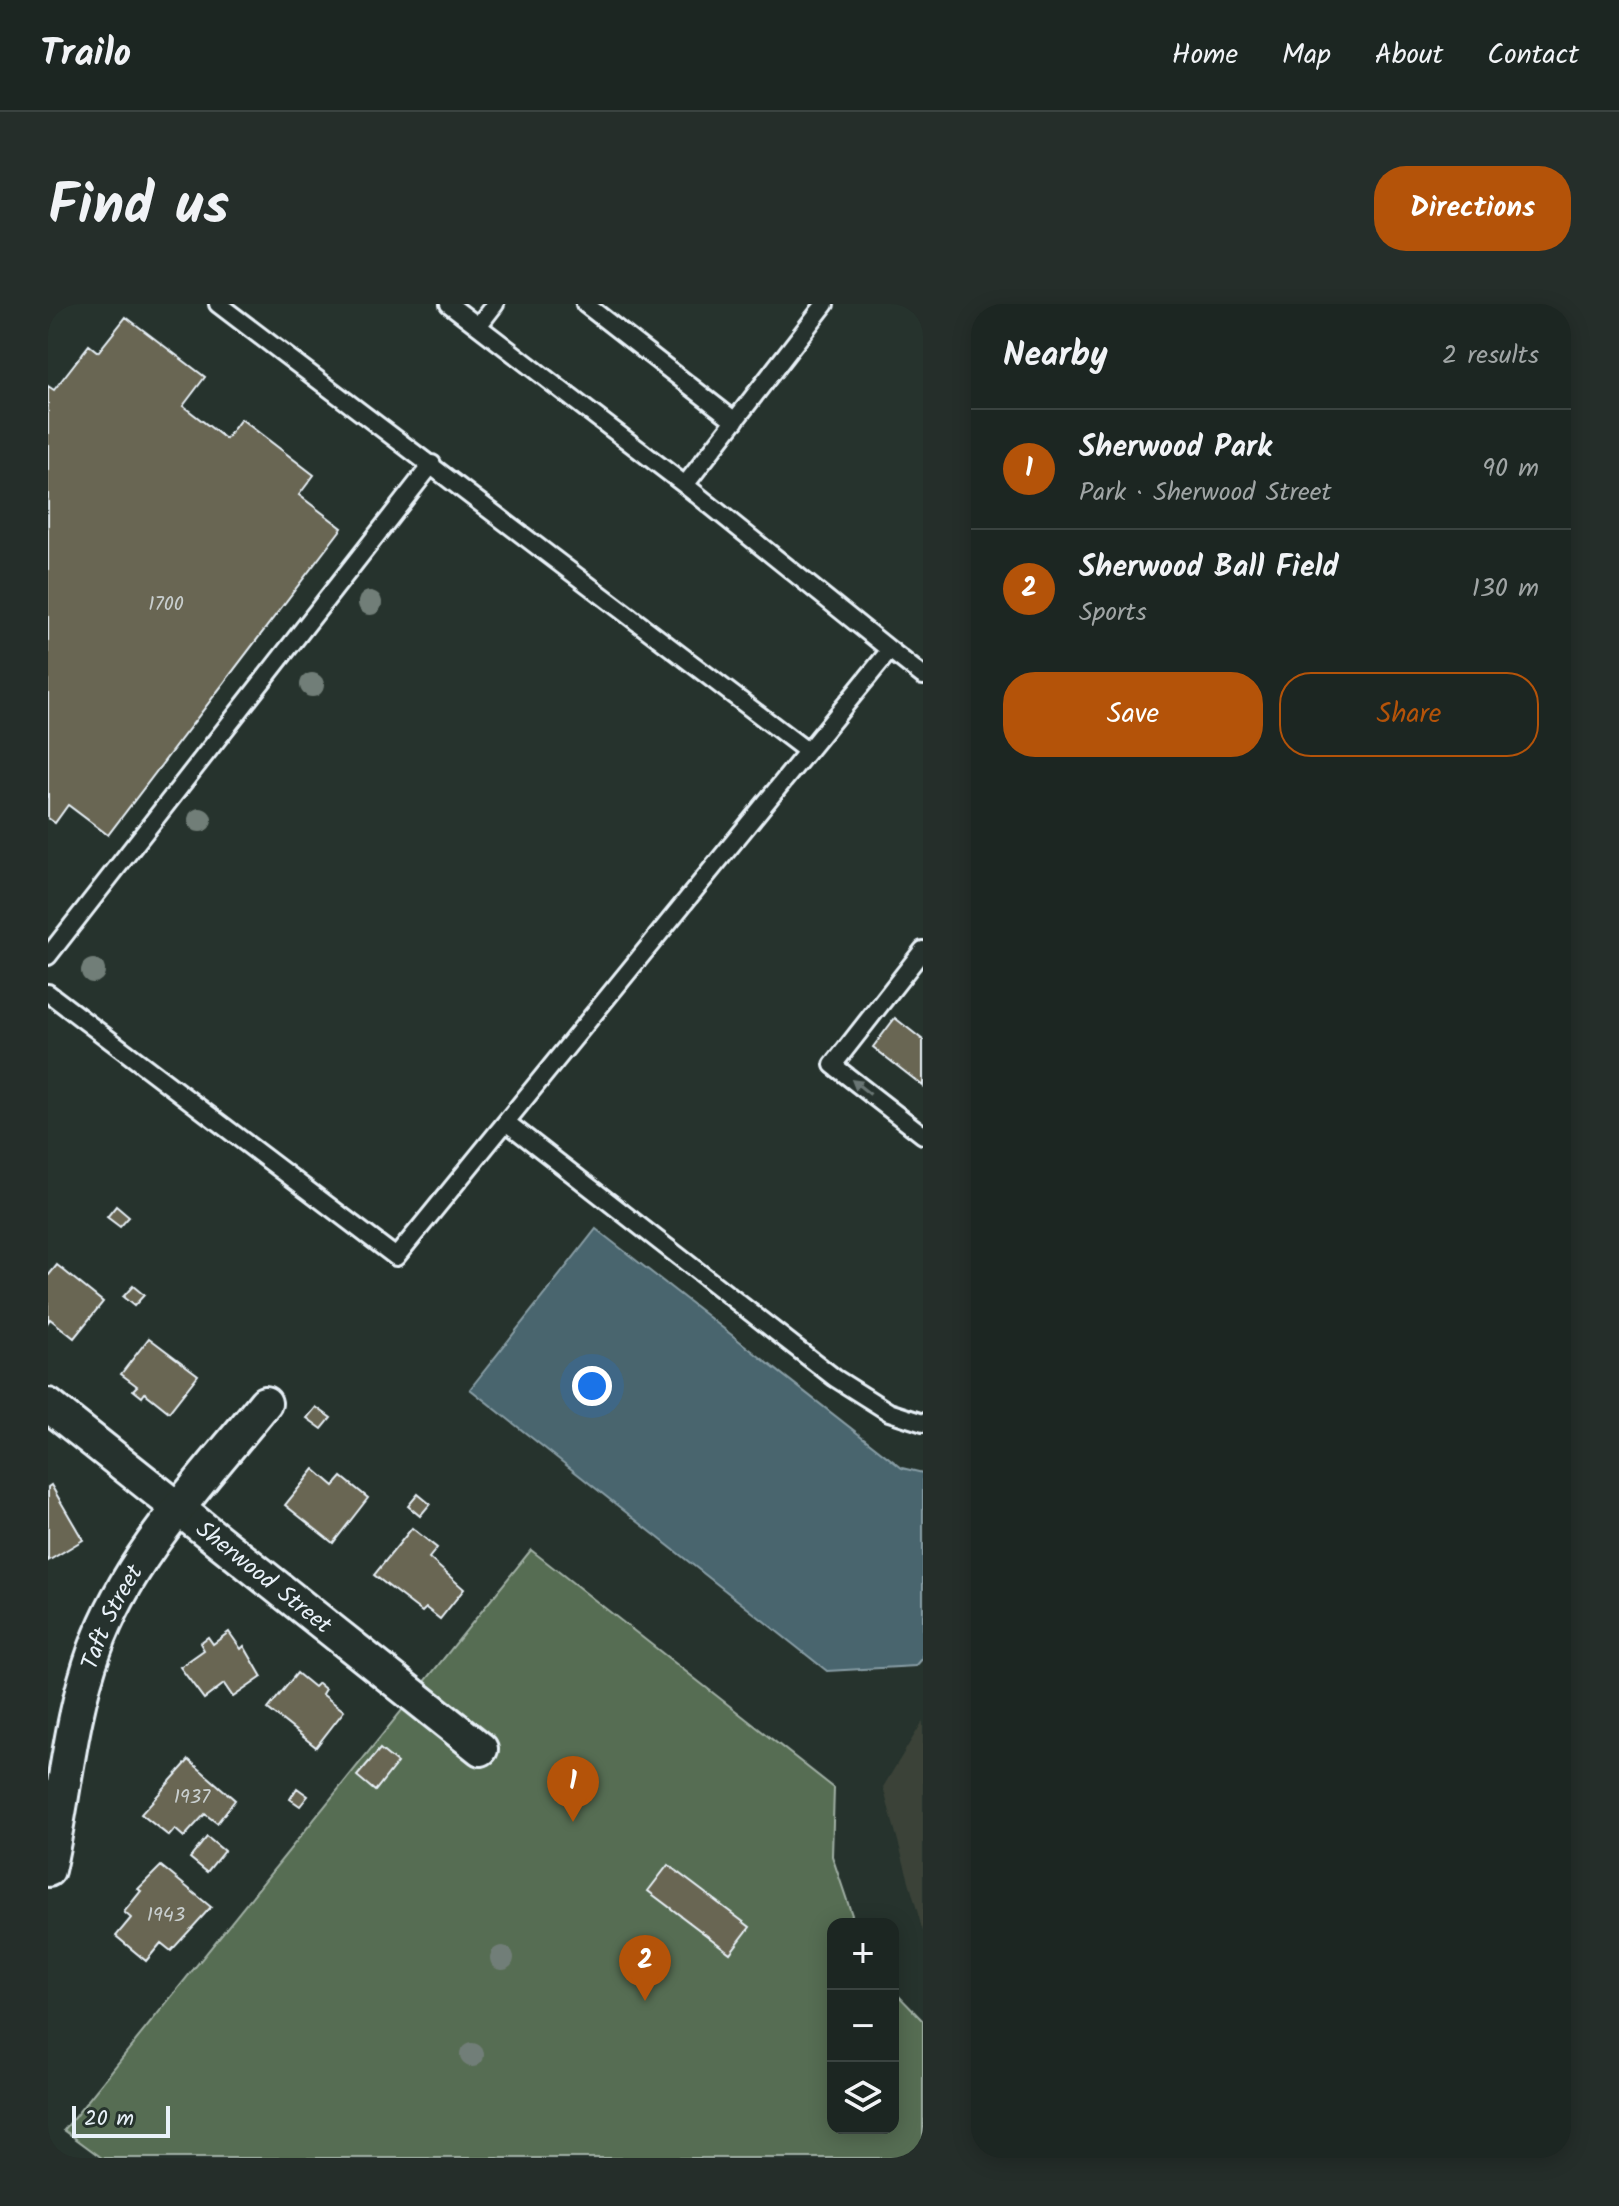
<!DOCTYPE html>
<html lang="en">
<head>
<meta charset="utf-8">
<style>
	body { margin:0; font-family:Kalam,sans-serif; background:#252e2a; color:#f1f3f6 }
	.controls { position:absolute; right:24px; bottom:24px; display:grid; overflow:hidden; border-radius:16px; box-shadow:0 4px 20px #0003 }
	.controls button { width:72px; height:72px; display:grid; place-items:center; padding:0; border:0; border-bottom:2px solid #3a4340; background:#1c2622; color:#f1f3f6; font:40px sans-serif }
	.scale { position:absolute; left:24px; bottom:20px; width:98px; box-sizing:border-box; padding-left:8px; border:4px solid #e8f1f8; border-top:0; font-size:22px; line-height:28px; white-space:nowrap; color:#e8f1f8; -webkit-text-stroke:6px #26332d; paint-order:stroke }
	.you { position:absolute; left:544px; top:1082px; width:28px; height:28px; margin:-20px; border:6px solid #fff; border-radius:50%; background:#1a73e8; box-shadow:0 0 0 12px #1a73e833 }
	.badge { display:grid; place-items:center; width:52px; height:52px; border-radius:50%; background:#b45309; color:#fff; font-size:26px; font-weight:700 }
	.pin { position:absolute; translate:-50% -66px; filter:drop-shadow(0 2px 4px #0008) }
	.pin::after { content:''; position:absolute; top:42px; width:28px; height:24px; background:inherit; clip-path:polygon(0 0,100% 0,50% 100%) }
	.list { margin:0; padding:0; list-style:none }
	h2 { display:flex; justify-content:space-between; align-items:center; height:104px; margin:0; padding:0 32px; font-size:34px }
	h2 small { font-size:26px; font-weight:400; color:#a0a5a5 }
	.list li { display:grid; grid-template-columns:52px 1fr auto; gap:24px; align-items:center; box-sizing:border-box; height:120px; padding:0 32px; border-top:2px solid #3a4340 }
	.list b { display:block; font-size:30px; white-space:nowrap }
	.list p { margin:0; font-size:26px; white-space:nowrap; color:#a0a5a5 }
	.list em { font-size:26px; font-style:normal; color:#a0a5a5 }
	.actions { display:flex; gap:16px; padding:24px 32px }
	.actions a { flex:1; padding:18px 0; border:2px solid #b45309; border-radius:32px; text-align:center; font-size:28px; color:#b45309 }
	.actions .main { background:#b45309; color:#fff }
	.icon { flex:none; width:44px; height:44px; fill:none; stroke:currentColor; stroke-width:2; stroke-linecap:round; stroke-linejoin:round }
	.map { position:relative; flex:none; width:875px; height:1854px; overflow:hidden; border-radius:32px }
	header { display:flex; align-items:center; gap:48px; box-sizing:border-box; height:112px; padding:0 40px; background:#1c2622; border-bottom:2px solid #3a4340 }
	header strong { font-size:38px }
	nav { display:flex; gap:44px; margin-inline-start:auto; font-size:28px }
	.intro { display:flex; align-items:center; justify-content:space-between; box-sizing:border-box; height:192px; padding:0 48px }
	h1 { margin:0; font-size:56px }
	.button { padding:20px 36px; border-radius:32px; background:#b45309; color:#fff; font-size:28px; font-weight:700 }
	main { display:flex; gap:48px; padding:0 48px }
	aside { flex:1; background:#1c2622; border-radius:32px; box-shadow:0 4px 20px #0003 }
	.map>svg:first-child { display:block }
	.built { fill:#3a4238 }
	.green { fill:#576d52; stroke:#a0afa5; stroke-width:2 }
	.water { fill:#48656e; stroke:#889da5; stroke-width:2 }
	.building { fill:#696652; stroke:#e8f1f8; stroke-width:2 }
	.lines { fill:none; stroke-linecap:round; stroke-linejoin:round }
	.service-casing { stroke:#e8f1f8; stroke-width:22 }
	.minor-casing { stroke:#e8f1f8; stroke-width:38 }
	.service { stroke:#26332d; stroke-width:16 }
	.minor { stroke:#26332d; stroke-width:32 }
	.tree { fill:#717e78 }
	.oneway { fill:#6a7674 }
	.labels { text-anchor:middle; stroke-width:6; stroke-linejoin:round; paint-order:stroke }
	.number-label { font-size:20px; fill:#c8cece }
	.street-label { font-size:24px; fill:#e8f1f8; stroke:#26332d }
</style>
</head>
<body>
<header>
<strong>Trailo</strong>
<nav><a>Home</a><a>Map</a><a>About</a><a>Contact</a></nav>
</header>
<div class="intro"><h1>Find us</h1><a class="button">Directions</a></div>
<main>
<div class="map">
<svg width="875" height="1854" viewBox="0 0 875 1854">
	<rect width="100%" height="100%" fill="#26332d"/>
	<filter id="ink" filterUnits="userSpaceOnUse"><feTurbulence type="fractalNoise" baseFrequency=".0125" numOctaves="2"/><feDisplacementMap in="SourceGraphic" scale="16" xChannelSelector="R" yChannelSelector="G"/><feConvolveMatrix kernelMatrix="1 2 1 2 8 2 1 2 1" color-interpolation-filters="sRGB"/></filter>
	<g filter="url(#ink)">
		<path class="built" d="M875,1417V1628L835,1483Z"/>
		<path class="green" d="M483,1246L786,1484L784,1552L807,1620H785V1824H845V1686L875,1717V1854H54L16,1826Z"/>
		<path class="water" d="M548,925L854,1164L875,1169V1354L868,1362L779,1367L422,1085Z"/>
		<path class="building" d="M78,13L157,73L135,102L178,135L193,115L266,171L251,191L294,224L60,531L20,501L7,519L0,514V82L6,86L41,41L50,48Z
			M847,714L875,736V782L825,743Z
			M68,902L81,913L72,923L59,913Z
			M9,961L55,998L26,1034L2,1015L0,1018V972Z
			M85,982L96,991L86,1002L75,993Z
			M101,1034L150,1071L121,1108L97,1089L94,1093L85,1086L89,1082L73,1070Z
			M268,1103L283,1114L274,1125L259,1114Z
			M266,1165L286,1182L294,1173L320,1194L285,1239L237,1201Z
			M3,1181L35,1236L0,1257V1183Z
			M370,1190L382,1200L372,1212L360,1202Z
			M364,1224L389,1244L381,1254L416,1285L392,1315L378,1304L374,1308L326,1271Z
			M181,1328L193,1345L196,1342L214,1373L185,1393L176,1380L156,1395L132,1363L156,1346L152,1339L160,1333L165,1340Z
			M249,1369L266,1383L270,1379L277,1385L274,1390L296,1407L268,1443L220,1405Z
			M332,1445L349,1459L327,1487L309,1472Z
			M141,1456L187,1496L169,1519L157,1510L136,1533L127,1525L121,1532L93,1510Z
			M249,1484L260,1492L252,1502L242,1495Z
			M159,1533L176,1547L159,1568L142,1554Z
			M620,1561L702,1623L682,1649L600,1587Z
			M113,1562L163,1603L123,1647L113,1639L98,1657L68,1632L83,1614L76,1608L93,1587L90,1585Z"/>
		<g class="lines">
			<defs>
				<path id="service" d="M170,0L759,447
					M537,0L687,117
					M430,22L447,0
					M637,181L777,0
					M842,346L875,372
					M875,646L785,761L875,831
					M0,652L384,160
					M0,689L348,953L842,346L637,181L401,0
					M458,818L787,1074L841,1108L875,1119"/>
				<g id="minor">
					<path id="s1" d="M0,1101L433,1445"/>
					<path id="s2" d="M0,1566C17,1493 21,1416 47,1345C81,1251 155,1176 217,1099"/>
				</g>
			</defs>
			<use href="#service" class="service-casing"/>
			<use href="#minor" class="minor-casing"/>
			<use href="#service" class="service"/>
			<use href="#minor" class="minor"/>
		</g>
		<g class="tree">
			<circle cx="322" cy="299" r="12"/>
			<circle cx="264" cy="381" r="12"/>
			<circle cx="152" cy="516" r="12"/>
			<circle cx="45" cy="667" r="12"/>
			<circle cx="454" cy="1654" r="12"/>
			<circle cx="424" cy="1751" r="12"/>
		</g>
		<defs><path id="oneway-solid" d="M-6-.8H1V-3.2L6.5 0L1 3.2V.8H-6Z" transform="scale(2)"/></defs>
		<use class="oneway" href="#oneway-solid" transform="translate(813 783) rotate(-142)"/>
	</g>
	<g class="labels">
		<g class="number-label">
			<text x="118" y="306">1700</text>
			<text x="144" y="1499">1937</text>
			<text x="118" y="1617">1943</text>
		</g>
		<g class="street-label">
			<text dy="8" stroke="none"><textPath href="#s1" startOffset="276">Sherwood Street</textPath></text>
			<text dy="8" stroke="none"><textPath href="#s2" startOffset="262">Taft Street</textPath></text>
		</g>
	</g>
</svg>
<div class="controls">
<button>+</button>
<button>−</button>
<button><svg class="icon" aria-label="layers" viewBox="0 0 24 24"><path d="M12 4l9 5-9 5-9-5zM3 14l9 5 9-5"/></svg></button>
</div>
<div class="scale">20 m</div>
<div class="you"></div>
<div class="pin badge" style="left:525px;top:1518px">1</div>
<div class="pin badge" style="left:597px;top:1697px">2</div>
</div>
<aside>
<h2>Nearby<small>2 results</small></h2>
<ul class="list">
<li><span class="badge">1</span><div><b>Sherwood Park</b><p>Park · Sherwood Street</p></div><em>90 m</em></li>
<li><span class="badge">2</span><div><b>Sherwood Ball Field</b><p>Sports</p></div><em>130 m</em></li>
</ul>
<div class="actions"><a class="main">Save</a><a>Share</a></div>
</aside>
</main>
</body>
</html>
